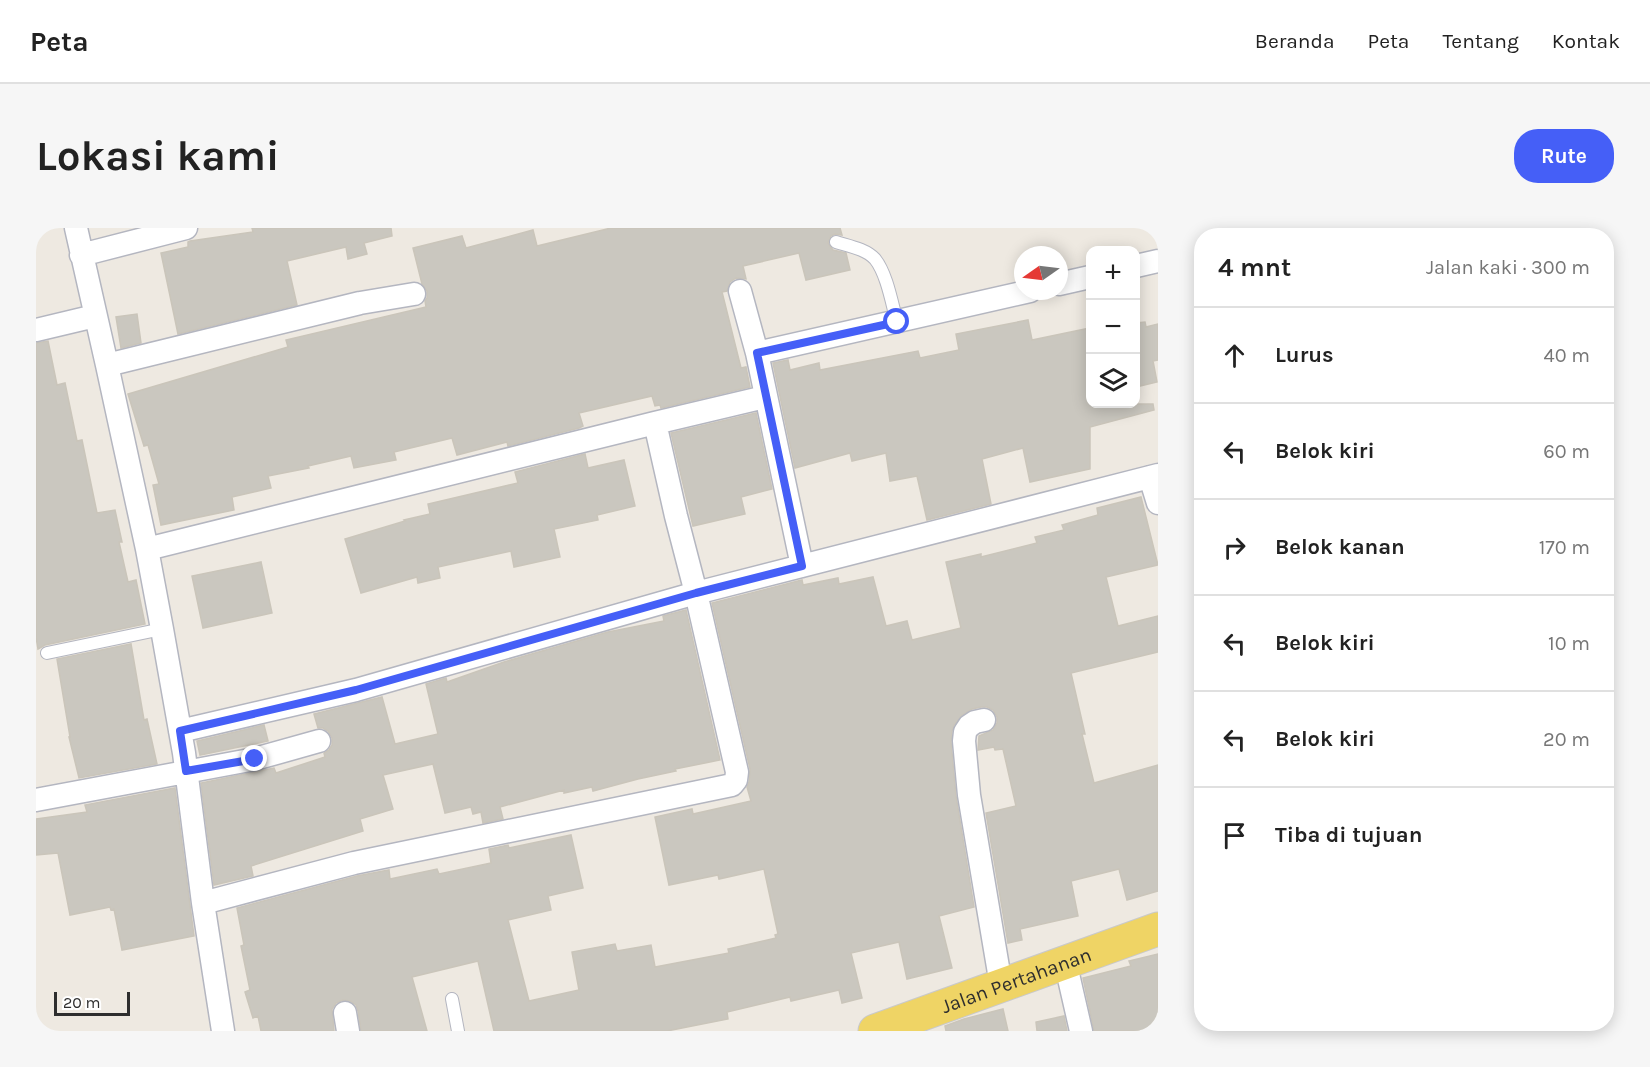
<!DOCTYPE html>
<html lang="id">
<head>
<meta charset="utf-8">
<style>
	body { margin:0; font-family:Karla,sans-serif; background:#f6f6f6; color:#222 }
	.controls { position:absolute; right:18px; top:18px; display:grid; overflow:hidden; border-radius:12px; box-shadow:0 3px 15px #0003 }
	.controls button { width:54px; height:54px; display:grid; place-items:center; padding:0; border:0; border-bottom:2px solid #e0e0e0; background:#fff; color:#222; font:30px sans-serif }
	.compass { position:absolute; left:978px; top:18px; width:54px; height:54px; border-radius:50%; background:#fff; box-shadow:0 3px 15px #0003; rotate:256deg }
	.scale { position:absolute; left:18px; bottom:15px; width:76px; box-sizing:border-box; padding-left:6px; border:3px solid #2e2e2e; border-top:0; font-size:16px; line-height:21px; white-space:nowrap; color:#2e2e2e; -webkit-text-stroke:4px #fff; paint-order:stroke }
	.stop { position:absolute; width:18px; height:18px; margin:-14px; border:4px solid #455ff7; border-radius:50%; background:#fff }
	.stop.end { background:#455ff7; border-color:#fff; box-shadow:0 2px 6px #0008 }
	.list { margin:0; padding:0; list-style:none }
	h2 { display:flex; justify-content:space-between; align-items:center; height:78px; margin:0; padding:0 24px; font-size:26px }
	h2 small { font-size:20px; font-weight:400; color:#767676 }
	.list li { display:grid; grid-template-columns:39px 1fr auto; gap:18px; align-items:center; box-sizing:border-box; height:96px; padding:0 24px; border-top:2px solid #e0e0e0 }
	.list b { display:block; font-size:22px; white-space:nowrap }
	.list em { font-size:20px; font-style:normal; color:#767676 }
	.icon { flex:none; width:33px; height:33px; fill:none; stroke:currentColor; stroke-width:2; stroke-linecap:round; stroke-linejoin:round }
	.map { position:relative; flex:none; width:1122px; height:803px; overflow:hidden; border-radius:24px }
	header { display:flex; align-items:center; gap:36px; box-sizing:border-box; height:84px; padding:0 30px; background:#fff; border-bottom:2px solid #e0e0e0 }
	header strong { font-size:28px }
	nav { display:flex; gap:33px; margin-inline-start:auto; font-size:21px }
	.intro { display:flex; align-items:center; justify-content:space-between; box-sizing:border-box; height:144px; padding:0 36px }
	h1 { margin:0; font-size:42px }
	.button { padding:15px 27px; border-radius:24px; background:#455ff7; color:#fff; font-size:21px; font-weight:700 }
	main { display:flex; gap:36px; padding:0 36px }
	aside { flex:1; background:#fff; border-radius:24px; box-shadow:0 3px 15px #0003 }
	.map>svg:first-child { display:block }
	.building { fill:#cac7bf; stroke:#cac5ba; stroke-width:1.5 }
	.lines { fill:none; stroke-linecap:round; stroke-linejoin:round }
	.lane-casing { stroke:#b4b6c0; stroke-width:14 }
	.street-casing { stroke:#b4b6c0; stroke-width:25 }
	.primary-casing { stroke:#c9c9c9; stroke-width:35 }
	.lane { stroke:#fff; stroke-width:12 }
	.street { stroke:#fff; stroke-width:22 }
	.primary { stroke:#efd465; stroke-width:33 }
	.route { stroke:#455ff7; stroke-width:8 }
	.labels { text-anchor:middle; stroke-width:6; stroke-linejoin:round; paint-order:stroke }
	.street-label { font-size:20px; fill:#2e2e2e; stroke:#fff }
</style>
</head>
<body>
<header>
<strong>Peta</strong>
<nav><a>Beranda</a><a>Peta</a><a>Tentang</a><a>Kontak</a></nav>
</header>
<div class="intro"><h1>Lokasi kami</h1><a class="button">Rute</a></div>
<main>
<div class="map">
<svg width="1122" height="803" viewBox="0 0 1122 803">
	<rect width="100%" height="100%" fill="#eee9e1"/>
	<path class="building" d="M216,0H355L356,8L328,15L331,26L312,31L310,19L251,33L261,77L142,106L125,25L152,19V14L154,13L217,4Z
		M575,0H804L806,7L799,6L795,8L792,15L797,22L810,25L814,42L770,52L763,25L707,38L710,51L700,50L694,54L691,63L686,64L705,140L710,139L714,159L625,180L624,177L619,178L616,168L543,185L547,198L543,200L472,218L471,214L421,227L416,210L358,224L360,232L318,240L315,228L272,238L273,240L232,248L235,260L196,269L198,282L125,297L117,257L123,256L112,217L108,218L92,166L252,119L250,112L390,79L389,73L391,70V63L386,56L377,20L426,8L430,20L497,2L501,18Z
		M101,86L105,115L85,120L80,89Z
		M992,92L996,112L1054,100V176H1117L1118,182L1054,199V241L994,254L987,220L946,231L955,276L891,292L881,248L854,253L850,225L816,233L814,225L759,240L737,135L752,132L754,142L783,135L784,142L882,123L884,130L923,122L920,106Z
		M1109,94L1110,99L1122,96V132L1117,133L1121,154L1100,159V95Z
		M12,113L21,157L29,155L41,213L46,212L61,285L79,282L86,314H83L92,354L100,352L109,396L9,417L2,421L0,409V115Z
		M720,185L736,261L705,269L709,286L657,298L635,205Z
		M549,226L552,240L588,232L599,278L561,287L562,292L518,301L524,329L478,339L475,323L402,339L404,350L382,355L381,349L325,365L309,311L369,293L368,292L394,286L392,276L482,255L479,244Z
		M1105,269L1122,337L1070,349L1082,398L1122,388V424L1035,445L1049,506H1046L1058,555L1122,537V663L1091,672L1083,641L1035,653L1042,688L984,701L986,712L972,715L950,585L980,578L967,521L959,522L958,519L942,522L943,508L957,502L961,495V489L957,482L951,479H945L936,481L926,487L918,497L916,503L915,514L920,568L938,679L903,688L916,740L871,751L863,714L815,725L826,770L806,775L803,762L755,773L754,769L691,784L692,791L631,803H458L442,733L376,749L391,803H325L322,783L320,777L314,773L307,772L300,775L296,781L298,803H225L222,788L217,790L209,764L214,762L205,718L208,717L201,680L321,648L353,642L354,651L401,641L403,646L455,635L453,621L472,617L473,620L535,607L547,660L512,668L515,682L472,692L493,773L543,762L536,724L579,716L581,723L615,717L619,739L693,725L692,721L740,710L739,707L742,706L728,641L683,651L682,647L633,657L619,589L656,581L657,586L715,573L711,559L713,554L714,541L676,375L766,352L767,357L802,350L803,356L837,349L850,398L871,393L876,412L925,400L910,334L945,326V329L1001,315L999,309L1028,302L1026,297L1062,287L1061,280Z
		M225,334L236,385L167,400L156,348Z
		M650,382L684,532L639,541L640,543L602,551L557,563L556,559L528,565V562L464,579L467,591L447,595L445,584L437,586L435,579L409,585L397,536L347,547L357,581L324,591L327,603L215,638L217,648L178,657L165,555L238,540L240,545L289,529L288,525L293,522L296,517V510L292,503L287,500H282L278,486L346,469L359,516L402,506L390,456L410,450L411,454L468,434L572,404L628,393L627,388Z
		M95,416L108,492L111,491L121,536L43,550L33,509H34L21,431Z
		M228,497L232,513L164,527L161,513Z
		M139,560L158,708L86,722L78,681L75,682L74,679L34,687L22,625L0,627V591L51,584L49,577Z
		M1122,726V803H1058L1047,750L1095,738L1093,733Z
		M967,781L972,803H910L909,798L928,791Z
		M1028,788L1031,803H1001L1000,794Z"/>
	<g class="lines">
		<defs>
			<path id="lane" d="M800,14C813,18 830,21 839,31C851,46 856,76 861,94
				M11,425L126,401
				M416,771L422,803"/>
			<path id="street" d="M40,0L71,137L111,321L126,401L148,525L167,675L187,803
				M45,27L150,0
				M1100,38L1122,33
				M1023,56L1054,49
				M704,63L721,125L766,338
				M0,102L59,88
				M721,125L994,63
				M71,137L324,75L378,66
				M1114,249L1122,275
				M111,321L619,195L729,169
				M948,492L939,494L933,498L929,504L928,513L933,567L965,757
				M144,503L320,462L660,365L1122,247
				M0,572L219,531L283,513
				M167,675L318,635L696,557L700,552L701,544L660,365L640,288L619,195
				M1029,733L1045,803
				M309,785L312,803"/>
			<g id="primary">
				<path id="s1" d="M839,803L1122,701"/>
			</g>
		</defs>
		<use href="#lane" class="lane-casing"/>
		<use href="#street" class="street-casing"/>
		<use href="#primary" class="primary-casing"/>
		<use href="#lane" class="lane"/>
		<use href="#street" class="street"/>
		<use href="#primary" class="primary"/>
	</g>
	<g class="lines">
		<path class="route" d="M219,531L150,543L144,503L320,462L660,365L766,338L721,125L861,94"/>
	</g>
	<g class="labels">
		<g class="street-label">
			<text dy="7" stroke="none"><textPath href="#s1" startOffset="150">Jalan Pertahanan</textPath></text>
		</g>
	</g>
</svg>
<div class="controls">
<button>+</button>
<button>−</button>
<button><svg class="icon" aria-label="layers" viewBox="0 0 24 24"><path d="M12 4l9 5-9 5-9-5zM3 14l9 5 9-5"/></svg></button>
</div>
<svg class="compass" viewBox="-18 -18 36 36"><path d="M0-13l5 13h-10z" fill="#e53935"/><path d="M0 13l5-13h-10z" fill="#767676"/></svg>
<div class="scale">20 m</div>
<div class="stop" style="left:861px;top:94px"></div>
<div class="stop end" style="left:219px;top:531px"></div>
</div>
<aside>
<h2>4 mnt<small>Jalan kaki · 300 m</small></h2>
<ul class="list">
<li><svg class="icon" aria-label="ahead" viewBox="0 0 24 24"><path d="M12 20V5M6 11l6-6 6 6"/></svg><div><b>Lurus</b></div><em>40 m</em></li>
<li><svg class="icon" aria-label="left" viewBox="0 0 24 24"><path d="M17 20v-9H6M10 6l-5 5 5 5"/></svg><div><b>Belok kiri</b></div><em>60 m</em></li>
<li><svg class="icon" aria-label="right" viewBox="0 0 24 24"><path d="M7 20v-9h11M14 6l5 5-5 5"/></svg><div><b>Belok kanan</b></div><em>170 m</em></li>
<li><svg class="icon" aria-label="left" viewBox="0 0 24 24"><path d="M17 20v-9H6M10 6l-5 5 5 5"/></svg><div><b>Belok kiri</b></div><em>10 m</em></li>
<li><svg class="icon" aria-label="left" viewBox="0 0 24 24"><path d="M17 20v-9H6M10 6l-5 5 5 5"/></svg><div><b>Belok kiri</b></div><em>20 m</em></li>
<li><svg class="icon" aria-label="arrive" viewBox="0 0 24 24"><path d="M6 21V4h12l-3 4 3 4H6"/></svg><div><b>Tiba di tujuan</b></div></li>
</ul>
</aside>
</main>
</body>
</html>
